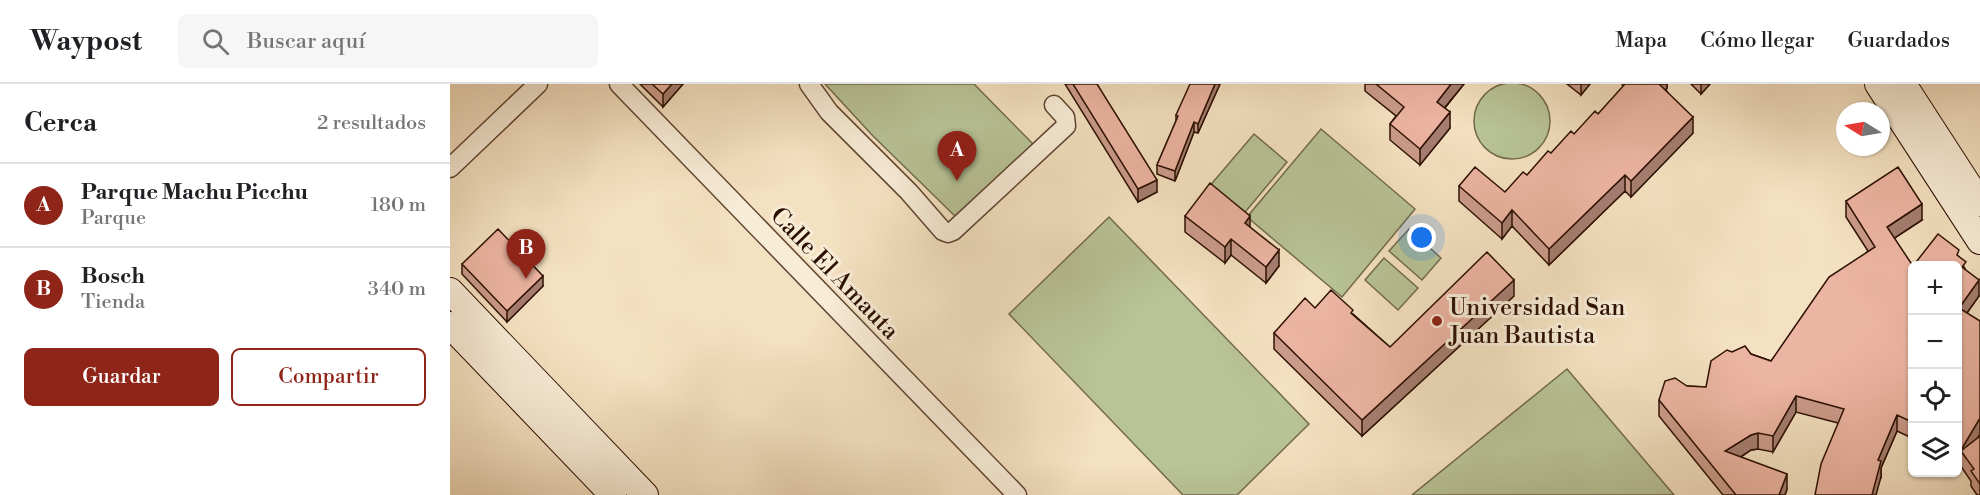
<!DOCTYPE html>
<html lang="es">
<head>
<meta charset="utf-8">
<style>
	body { margin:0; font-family:"Libre Bodoni",serif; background:#f6f6f6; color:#202124 }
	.controls { position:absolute; right:18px; bottom:18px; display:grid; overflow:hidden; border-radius:9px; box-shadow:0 2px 4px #0004 }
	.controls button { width:54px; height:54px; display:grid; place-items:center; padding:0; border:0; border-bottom:2px solid #e0e0e0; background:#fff; color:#202124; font:30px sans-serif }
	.compass { position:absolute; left:1386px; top:18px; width:54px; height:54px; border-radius:50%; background:#fff; box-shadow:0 2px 4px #0004; rotate:281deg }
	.you { position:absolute; left:972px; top:154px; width:21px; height:21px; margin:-15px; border:4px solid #fff; border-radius:50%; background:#1a73e8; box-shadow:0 0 0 9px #1a73e833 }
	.badge { display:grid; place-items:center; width:39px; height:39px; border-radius:50%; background:#8f2418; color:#fff; font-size:20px; font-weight:700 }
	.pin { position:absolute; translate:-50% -50px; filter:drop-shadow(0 2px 3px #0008) }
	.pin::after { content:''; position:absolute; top:32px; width:21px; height:18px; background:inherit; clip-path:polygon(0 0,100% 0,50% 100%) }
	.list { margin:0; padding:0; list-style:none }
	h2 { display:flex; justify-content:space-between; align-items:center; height:78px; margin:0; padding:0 24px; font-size:26px }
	h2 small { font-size:20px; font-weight:400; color:#757577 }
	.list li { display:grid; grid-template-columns:39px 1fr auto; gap:18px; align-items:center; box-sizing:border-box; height:84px; padding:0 24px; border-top:2px solid #e0e0e0 }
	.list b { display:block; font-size:22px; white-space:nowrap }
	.list p { margin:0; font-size:20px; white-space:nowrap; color:#757577 }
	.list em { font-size:20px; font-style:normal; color:#757577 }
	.actions { display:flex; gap:12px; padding:18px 24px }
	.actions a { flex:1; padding:14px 0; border:2px solid #8f2418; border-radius:9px; text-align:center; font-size:21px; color:#8f2418 }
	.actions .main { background:#8f2418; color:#fff }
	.icon { flex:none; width:33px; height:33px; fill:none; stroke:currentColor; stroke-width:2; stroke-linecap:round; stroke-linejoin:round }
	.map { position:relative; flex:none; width:1530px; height:411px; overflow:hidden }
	header { display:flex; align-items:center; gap:36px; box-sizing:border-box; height:84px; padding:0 30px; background:#fff; border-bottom:2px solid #e0e0e0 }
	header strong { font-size:28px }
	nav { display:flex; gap:33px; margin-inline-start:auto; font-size:21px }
	.search { width:420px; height:54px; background:#f6f6f6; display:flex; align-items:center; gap:15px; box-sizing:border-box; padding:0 21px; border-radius:9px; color:#757577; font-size:22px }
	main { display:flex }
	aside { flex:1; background:#fff }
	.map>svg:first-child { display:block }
	.green { fill:#b8c396; stroke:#726a4c; stroke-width:1.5 }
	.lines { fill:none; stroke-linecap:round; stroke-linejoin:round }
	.minor-casing { stroke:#5f4432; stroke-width:21 }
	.secondary-casing { stroke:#2d1003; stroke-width:28 }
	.minor { stroke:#f8ecd7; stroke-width:18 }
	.secondary { stroke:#f8ecd7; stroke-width:26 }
	.wall { fill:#cb9b8b; stroke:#2d1003; stroke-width:1.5 }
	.shaded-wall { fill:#a57e71; stroke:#2d1003; stroke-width:1.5 }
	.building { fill:#ecb4a2; stroke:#2d1003; stroke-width:1.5 }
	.poi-dot { fill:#8f2418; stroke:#f8ecd7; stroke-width:2 }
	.labels { text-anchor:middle; stroke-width:6; stroke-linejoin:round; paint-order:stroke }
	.street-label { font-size:24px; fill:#2d1003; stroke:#f8ecd7 }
	.poi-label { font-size:24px; fill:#2d1003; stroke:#f8ecd7; text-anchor:start }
</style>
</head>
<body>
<header>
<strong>Waypost</strong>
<div class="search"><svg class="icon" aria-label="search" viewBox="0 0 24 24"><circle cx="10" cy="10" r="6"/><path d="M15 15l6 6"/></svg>Buscar aquí</div>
<nav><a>Mapa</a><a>Cómo llegar</a><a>Guardados</a></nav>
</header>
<main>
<aside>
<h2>Cerca<small>2 resultados</small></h2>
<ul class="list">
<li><span class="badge">A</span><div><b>Parque Machu Picchu</b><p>Parque</p></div><em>180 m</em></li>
<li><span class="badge">B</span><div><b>Bosch</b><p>Tienda</p></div><em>340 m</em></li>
</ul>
<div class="actions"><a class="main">Guardar</a><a>Compartir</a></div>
</aside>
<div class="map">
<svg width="1530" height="411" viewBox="0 0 1530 411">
	<rect width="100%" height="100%" fill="#f4e1c1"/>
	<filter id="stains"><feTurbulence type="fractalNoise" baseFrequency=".00333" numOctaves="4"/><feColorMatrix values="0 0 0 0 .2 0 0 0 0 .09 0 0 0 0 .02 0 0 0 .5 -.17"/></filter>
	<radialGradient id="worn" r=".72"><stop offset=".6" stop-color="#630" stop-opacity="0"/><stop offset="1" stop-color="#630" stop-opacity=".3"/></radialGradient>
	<path class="green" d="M1024 37a38 38 0 1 1 76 0a38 38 0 1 1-76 0Z
		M375,0H524L584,61L507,134L423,52Z
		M871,45L965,125L892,213L797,133Z
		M804,50L837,78L791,133L758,104Z
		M659,133L859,340L787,411H733L559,230Z
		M959,145L991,174L972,196L939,167Z
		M934,174L968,204L948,226L915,196Z
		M1117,285L1224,411H962Z"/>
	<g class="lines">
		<defs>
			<path id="minor" d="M169,0L567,411
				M359,0L379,28L459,108L493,147L498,149L503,147L616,42L615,33L604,21
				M0,84L88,0"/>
			<path id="secondary" d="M1428,0L1530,157
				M1453,0L1530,119
				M0,207L195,411
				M0,241L163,411"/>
		</defs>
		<use href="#minor" class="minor-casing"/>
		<use href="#secondary" class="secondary-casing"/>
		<use href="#minor" class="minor"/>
		<use href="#secondary" class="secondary"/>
	</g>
	<path class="wall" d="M190,0H233L213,23Z
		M615,0H647L707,108L688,118Z
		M770,0L748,49L744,48L725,97L707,90V81L726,37V31Z
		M915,0H1014L995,24L1000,44L970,81L940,56V40L946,32L915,7Z
		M1117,0H1140L1131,11Z
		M1172,0H1217V4L1216,6L1243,49L1181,113L1175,107L1099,181L1062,142L1052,155L1009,117V102L1055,108L1077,91L1101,69L1148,30L1173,3Z
		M1241,0H1260L1251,10Z
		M1396,117L1472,136L1444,154L1462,182V354L1447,347L1431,384V393L1388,339L1346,328L1323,368L1308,365L1301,366L1291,373L1337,405L1335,411H1273L1209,332V316L1237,302L1256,303L1282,268L1301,270L1321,277L1418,167L1396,133Z
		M735,132L800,143L829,182L816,199L781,171L775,179L735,148Z
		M1509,173L1529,212L1517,229L1528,354L1530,352V411H1527L1521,402V397L1508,378V182Z
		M12,180L93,202L57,238L12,190Z
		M1064,212L912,352L824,265V249L865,224L903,230L940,263Z"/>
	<path class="shaded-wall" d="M222,0H233L213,23V10Z
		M765,0H770L748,49V40Z
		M1001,0H1014L987,33V18Z
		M1131,0H1140L1131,11Z
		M1208,0H1217V4L1208,15Z
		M1251,0H1260L1251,10Z
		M1000,28V44L970,81V65Z
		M1243,33V49L1181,113V97Z
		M744,38V48L725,97V87Z
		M1175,91V107L1099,181V165Z
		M707,96V108L688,118V105Z
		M1472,120V136L1437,159V143Z
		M1062,126V142L1052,155V139Z
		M800,132V147L795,139Z
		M781,155V171L775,179V163Z
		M829,166V182L816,199V183Z
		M93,192V202L57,238V227Z
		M1064,196V212L912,352V336Z
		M1529,196V212L1509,240V224Z
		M1346,312V328L1323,368V352Z
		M1447,331V347L1431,384V393L1426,411H1422L1428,376Z
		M1530,334V350L1516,374L1511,367V382V366Z
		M1308,349V365L1301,366L1275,383V367L1301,351Z
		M1337,390V405L1335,411H1329Z"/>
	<path class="building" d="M202,0H222L213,10Z
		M623,0H647L707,96L688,105Z
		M740,0H765L748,40L744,38L725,87L707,81L728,32L726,31Z
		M926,0H1001L987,18L1000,28L970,65L940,40L954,23Z
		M1175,0H1209L1243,33L1181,97L1175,91L1099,165L1062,126L1052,139L1009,102L1025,83L1055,108L1073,88L1077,91L1098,67L1101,69L1121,47L1124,50L1145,27L1148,30Z
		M1448,83L1472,120L1437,143L1463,182H1462V338L1447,331L1428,376L1431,377L1422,411H1365L1371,380L1394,325L1346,312L1323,352L1308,349L1301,351L1275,367L1337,390L1329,411H1286L1209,316L1215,297L1225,294L1237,302L1256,303L1261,277L1277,266L1282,268L1295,262L1301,270L1321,277L1379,193L1425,163L1396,117Z
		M760,99L800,132L795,139L829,166L816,183L781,155L775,163L735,132Z
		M48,145L93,192L57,227L12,180Z
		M1488,150L1509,166L1507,171L1516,178L1512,183L1529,196L1509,224L1530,237V334L1511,366L1508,362V182H1463Z
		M1037,168L1064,196L912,336L824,249L855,214L865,224L881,206L903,226L901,229L940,263Z
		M1530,352V400L1521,387L1524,385L1511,367Z"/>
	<circle class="poi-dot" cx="987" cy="237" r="6"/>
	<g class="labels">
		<g class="street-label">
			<text transform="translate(385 189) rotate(46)" y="8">Calle El Amauta</text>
		</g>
		<g class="poi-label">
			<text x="999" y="231">Universidad San<tspan x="999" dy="28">Juan Bautista</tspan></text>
		</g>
	</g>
	<rect width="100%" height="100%" filter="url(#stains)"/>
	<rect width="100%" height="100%" fill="url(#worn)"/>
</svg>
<div class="controls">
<button>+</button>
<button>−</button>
<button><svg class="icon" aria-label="locate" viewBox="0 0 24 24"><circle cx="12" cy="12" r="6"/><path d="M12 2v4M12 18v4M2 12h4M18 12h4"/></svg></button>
<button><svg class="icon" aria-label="layers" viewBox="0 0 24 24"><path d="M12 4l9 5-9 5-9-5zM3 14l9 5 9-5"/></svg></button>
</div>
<svg class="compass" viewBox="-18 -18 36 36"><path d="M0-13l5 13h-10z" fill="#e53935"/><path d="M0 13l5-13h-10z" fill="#757577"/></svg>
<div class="you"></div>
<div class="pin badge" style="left:507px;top:97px">A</div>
<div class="pin badge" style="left:76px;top:195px">B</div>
</div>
</main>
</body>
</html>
